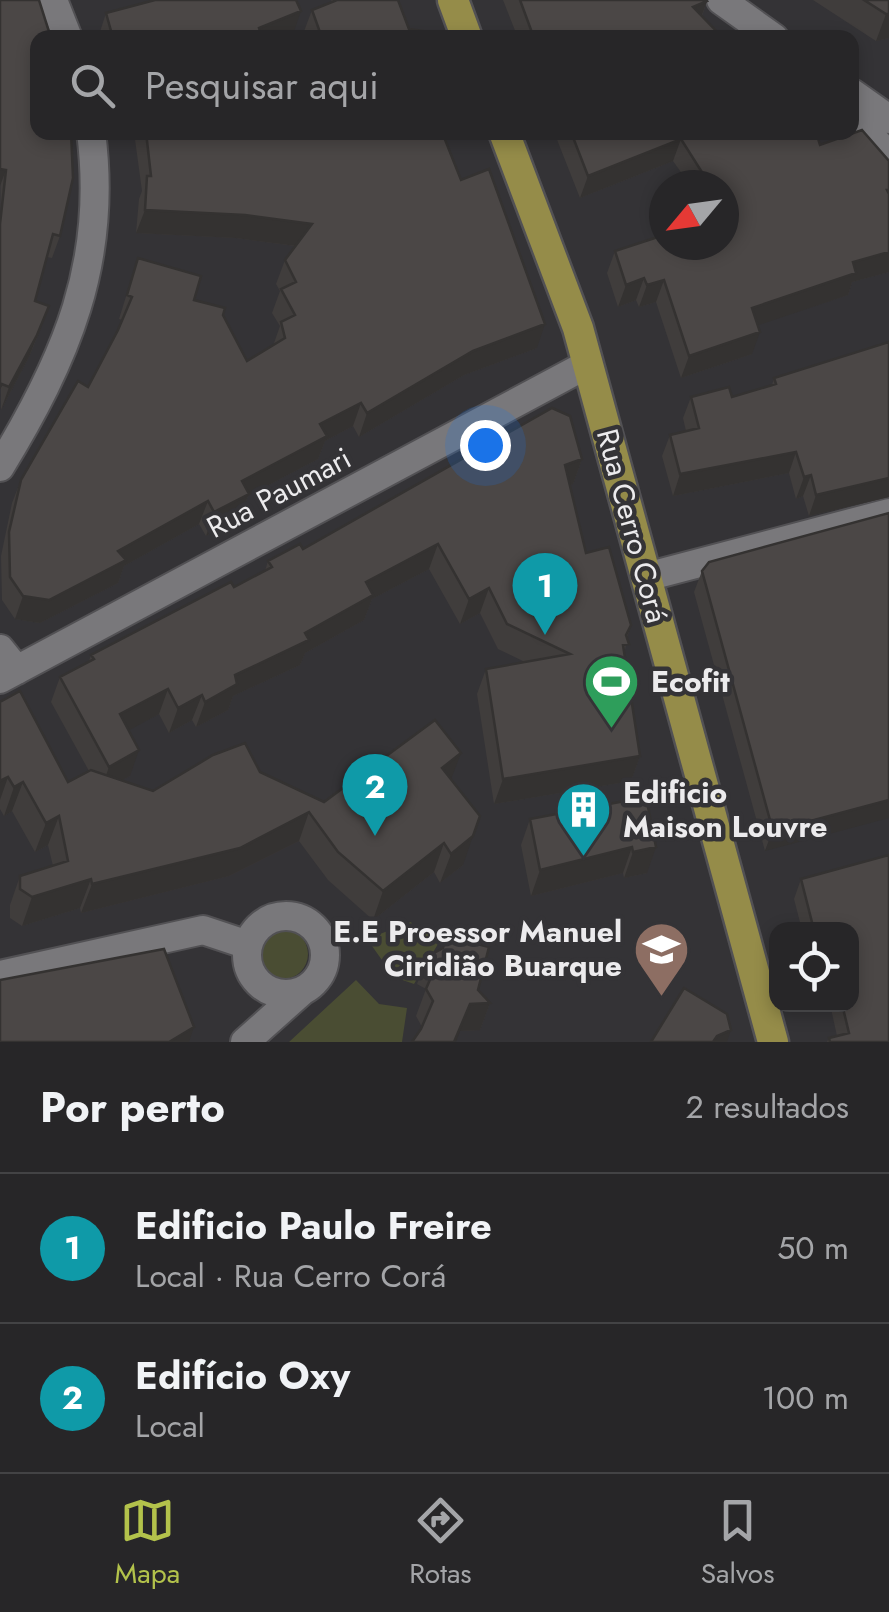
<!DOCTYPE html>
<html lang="pt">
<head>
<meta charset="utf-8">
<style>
	body { margin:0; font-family:Jost,sans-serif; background:#333234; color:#f1f3f6 }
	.controls { position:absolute; right:30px; bottom:30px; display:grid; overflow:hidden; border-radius:20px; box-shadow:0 5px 15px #0003 }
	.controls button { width:90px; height:90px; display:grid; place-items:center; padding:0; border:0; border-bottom:2px solid #434345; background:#272628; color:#f1f3f6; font:50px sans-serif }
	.compass { position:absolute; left:649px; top:170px; width:90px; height:90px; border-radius:50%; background:#272628; box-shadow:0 5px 15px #0003; rotate:241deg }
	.you { position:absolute; left:485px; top:445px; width:35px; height:35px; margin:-25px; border:8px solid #fff; border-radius:50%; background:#1a73e8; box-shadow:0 0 0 15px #1a73e833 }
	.badge { display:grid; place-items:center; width:65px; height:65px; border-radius:50%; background:#b3c24b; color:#fff; font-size:32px; font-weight:700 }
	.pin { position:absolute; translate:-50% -82px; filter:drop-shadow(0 2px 5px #0008) }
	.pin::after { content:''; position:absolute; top:52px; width:35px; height:30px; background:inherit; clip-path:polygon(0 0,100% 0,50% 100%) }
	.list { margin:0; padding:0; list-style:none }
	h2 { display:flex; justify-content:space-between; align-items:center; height:130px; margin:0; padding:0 40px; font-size:42px }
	h2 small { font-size:32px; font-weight:400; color:#a4a5a8 }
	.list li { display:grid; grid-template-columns:65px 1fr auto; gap:30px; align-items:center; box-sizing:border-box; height:150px; padding:0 40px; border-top:2px solid #434345 }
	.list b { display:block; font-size:38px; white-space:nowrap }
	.list p { margin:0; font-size:32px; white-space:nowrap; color:#a4a5a8 }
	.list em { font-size:32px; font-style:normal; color:#a4a5a8 }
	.icon { flex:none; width:55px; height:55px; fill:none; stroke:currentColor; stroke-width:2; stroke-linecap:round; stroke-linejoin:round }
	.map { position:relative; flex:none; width:889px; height:1042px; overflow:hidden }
	.search { position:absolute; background:#272628; box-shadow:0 5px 15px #0003; left:30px; right:30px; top:30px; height:110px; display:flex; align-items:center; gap:25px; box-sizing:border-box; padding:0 35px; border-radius:20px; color:#a4a5a8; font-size:38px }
	.sheet { height:430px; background:#272628 }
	nav { display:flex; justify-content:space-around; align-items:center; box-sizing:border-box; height:140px; border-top:2px solid #434345; background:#272628; font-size:28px; color:#a4a5a8 }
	nav a { display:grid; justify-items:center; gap:5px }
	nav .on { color:#b3c24b }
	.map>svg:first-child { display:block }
	.green { fill:#4a4d33 }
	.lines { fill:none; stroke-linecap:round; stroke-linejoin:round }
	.street-casing { stroke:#525154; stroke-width:32 }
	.primary-casing { stroke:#525154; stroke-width:35 }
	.street { stroke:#79787b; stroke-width:28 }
	.primary { stroke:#958c49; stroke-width:30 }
	.wall { fill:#403d3c }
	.shaded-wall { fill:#343231 }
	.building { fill:#4b4746; stroke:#343231; stroke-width:2.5 }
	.labels { text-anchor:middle; stroke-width:9; stroke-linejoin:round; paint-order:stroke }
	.street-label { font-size:30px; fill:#ecebed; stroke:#343336 }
	.poi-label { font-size:30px; font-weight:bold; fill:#ecebed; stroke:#343336; text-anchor:start }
</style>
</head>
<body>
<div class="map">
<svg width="889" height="1042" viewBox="0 0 889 1042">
	<rect width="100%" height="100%" fill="#343336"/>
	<path class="green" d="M411,922L418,934L429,931L438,944L414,984L394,977L367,939Z
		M258 954a25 25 0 1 1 50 0a25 25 0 1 1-50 0Z
		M356,980L379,1004L407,1008L402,1042H289Z"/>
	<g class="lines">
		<defs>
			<path id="street" d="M53,0L68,38
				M721,0L774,38
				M852,93L889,119
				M852,114L889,157
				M0,467C66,359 108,262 91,132
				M646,577L889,513
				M0,649L17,670
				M0,679L588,364
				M247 955a39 39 0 1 1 78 0a39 39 0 1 1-78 0Z
				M0,975L203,930L248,945
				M245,1042L301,992"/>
			<path id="primary" d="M453,0L467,38
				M504,132L578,328L773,1042"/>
		</defs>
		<use href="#street" class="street-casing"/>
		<use href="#primary" class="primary-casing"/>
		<use href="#street" class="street"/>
		<use href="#primary" class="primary"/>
	</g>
	<path class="wall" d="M0,0L60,236L52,258L47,257L35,301L41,328L29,357L1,410Z
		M331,0H398L409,29L450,38H305L303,34L312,10L332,2Z
		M503,0H706L707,1L702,16L723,38H518Z
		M813,0H889V38L876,41Z
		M106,13L293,34L284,38H98Z
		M134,132H449L446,142L461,180L537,348L464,375L359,437L353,426L325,441L318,459L248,496L240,517L206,536L199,524L124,566L118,583L40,623L15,619L2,600L1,556L12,503L21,480L88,387L118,330L122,320L119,319L138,258L194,300L223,315L247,361L273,346L280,326L272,313L280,291L276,284L285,260L295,246L236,238L136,233L139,199L142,191Z
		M554,132H816L820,145L889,161V272L852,282L848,295L757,325L752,354L681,378L656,302L639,307L636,300L618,307L607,273L615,251L724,245V185H690L673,161L580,198Z
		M889,342V497L809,516L803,496L796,499L789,473L673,496L662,456L670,435L686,431L683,418L691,397H732L772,385L774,378Z
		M582,459L573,484L569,485L586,553L631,625L627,638L624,656L640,756L631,781L494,804L477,694L486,669L525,662L498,649L480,613L460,624L429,569L372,599L364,620L305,653L300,665L233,696L228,710L196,727L192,720L169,733L159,714L128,730L130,776L122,780L153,791L260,772L324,802L451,779L463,865L440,883L434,872L373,920L328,880L299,841L229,876L81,913L80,908L22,926L10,918V905L20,876L53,866L48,845L35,852L12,811L4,816L0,809V702L68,782L89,771L51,702L60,677L89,661L91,655L234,587L265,571L268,561Z
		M889,513L765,851L694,592L702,571Z
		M646,797L647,873L624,878L623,873L531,896L521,845L530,819Z
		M889,855V1042H827L829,1038L837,1036L830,1004H852V930H802L794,899L801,879Z
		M446,936L478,990L490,1003L480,1030L460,1031L422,1027L416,1016L426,989L417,984L427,957L442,949Z"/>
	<path class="shaded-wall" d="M707,1L699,23L693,7Z
		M301,11L293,34L284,38H255L259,28Z
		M886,14H889V38L876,41Z
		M681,139L673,161L580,198L588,176Z
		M0,169L6,170L0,186Z
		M145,210L245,215L312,224L304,247L236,238L136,233Z
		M889,252V272L852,282L848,295L744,330L752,308L853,262Z
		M644,278L636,300L618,307L626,285Z
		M664,280L656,302L639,307L647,285Z
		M49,306L29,357L1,410L9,387Z
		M545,324L537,348L464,375L359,437L367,413L473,351Z
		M760,332L752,354L681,378L689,356Z
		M361,403L353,426L325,441L318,459L248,496L240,517L206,536L214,512L242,481L320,424Z
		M796,452L789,473L673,496L680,474Z
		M582,459L573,484L556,490L565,465Z
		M811,475L803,496L796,499L804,477Z
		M889,478V497L809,516L816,495Z
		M208,501L199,524L124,566L118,583L40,623L15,619L23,596L118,551Z
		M438,544L429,569L372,599L364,620L305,653L300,665L233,696L228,710L196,727L205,702L235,675L305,633L366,582Z
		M489,588L480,613L460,624L469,599Z
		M168,689L159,714L111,740L120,714Z
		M202,695L192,720L169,733L178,708Z
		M139,750L130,776L100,792L109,767Z
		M461,753L450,782L442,768Z
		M640,756L631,781L494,804L503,779Z
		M8,777L0,800V781Z
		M23,782L12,811L4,816L14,787Z
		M889,800V818L765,851L773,831Z
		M309,812L299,841L229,876L81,913L92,884Z
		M59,816L48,845L35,852L46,823Z
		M473,836L463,865L440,883L451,854Z
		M444,843L434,872L373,920L383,891Z
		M632,847L623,873L531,896L540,870Z
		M656,847L647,873L624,878L633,852Z
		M91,879L80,908L22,926L32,897Z
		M490,1003L480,1030L460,1031L456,1042H454L470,1004Z
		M194,1027L189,1042H169Z
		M731,1030L727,1042H713L717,1036Z"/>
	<path class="building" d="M0,0H39L51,38H38V132H71L73,178L60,236L53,234L35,301L49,306L37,335L9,387L2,384L0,387V224L6,170L0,169Z
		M155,0H296L301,11L259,28L262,38H113L106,13Z
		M337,0H398L409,29L450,35L445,38H322L312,10Z
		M520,0H706L707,1L693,7L723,38H534Z
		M864,0H889V14H886Z
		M862,130L889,161V190H887L889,194V252L853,262L856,273L752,308L760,332L689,356L664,280L647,285L644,278L626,285L615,251L664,235V245H724V185H710L681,139L588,176L571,132H816L820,145Z
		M146,132H442L461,180L489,169L545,324L473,351L367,413L361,403L320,424L327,436L242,481L249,494L214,512L208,501L118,551L126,560L49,600L23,596L10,577L9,532L21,480L78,381L88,387L118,330L132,297L127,295L138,258L201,276L194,300L225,308L223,315L247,361L285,338L281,322L295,315L281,289L296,282L285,260L312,224L245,215L145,210L147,176H151Z
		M889,342V478L816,495L811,475L804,477L796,452L680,474L670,435L699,428L691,397L729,387L732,397L776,384L774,378Z
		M552,408L570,416L582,459L565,465L586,553L609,547L631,625L626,635L629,644L623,645L640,756L503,779L486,669L570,654L507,624L489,588L469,599L438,544L366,582L373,595L305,633L309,640L235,675L237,684L205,702L202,695L178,708L168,689L120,714L139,750L109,767L60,677L94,659L91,655L231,582L234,587L272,567L268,561L300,544L303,549Z
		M889,513V800L773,831L702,571L709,562Z
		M20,691L68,782L91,770L153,791L213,755L245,743L260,772L324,802L435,720L461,753L442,768L480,816L473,836L451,854L444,843L383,891L338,852L309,812L240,848L92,884L91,879L32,897L20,889V876L68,861L59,816L46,823L23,782L14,787L8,777L0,781V702Z
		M646,797L656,847L633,852L632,847L540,870L530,819Z
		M889,855V1042H830L829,1038L849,1033L842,1004H852V930H814L801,879Z
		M446,936L489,947L478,990L490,1003L470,1004L454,1042H412L421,1029L433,1001L426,989L437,963L427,957L443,948Z
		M164,949L194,1027L169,1042H0V980Z
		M684,988L727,1014L731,1030L717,1036L713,1042H651Z"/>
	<defs>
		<symbol id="stadium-pin" viewBox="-11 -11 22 30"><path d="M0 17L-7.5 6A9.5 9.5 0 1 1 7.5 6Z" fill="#2e9e5b" stroke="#343336"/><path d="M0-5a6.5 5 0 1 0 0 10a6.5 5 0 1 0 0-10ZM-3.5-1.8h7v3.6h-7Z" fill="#fff"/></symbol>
		<symbol id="building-pin" viewBox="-11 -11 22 30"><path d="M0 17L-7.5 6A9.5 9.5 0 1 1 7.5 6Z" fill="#0f9aa8" stroke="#343336"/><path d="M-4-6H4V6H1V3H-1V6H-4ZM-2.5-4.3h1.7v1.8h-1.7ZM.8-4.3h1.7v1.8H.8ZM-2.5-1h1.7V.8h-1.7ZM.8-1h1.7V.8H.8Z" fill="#fff"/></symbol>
		<symbol id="school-pin" viewBox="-11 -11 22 30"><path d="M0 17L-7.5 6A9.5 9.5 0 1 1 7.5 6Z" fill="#8d6e63" stroke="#343336"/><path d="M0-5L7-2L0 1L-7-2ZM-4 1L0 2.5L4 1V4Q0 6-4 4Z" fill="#fff"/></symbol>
	</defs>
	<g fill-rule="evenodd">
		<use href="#stadium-pin" x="580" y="650" width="63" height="86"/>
		<use href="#building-pin" x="552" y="778" width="63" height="86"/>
		<use href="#school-pin" x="630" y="918" width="63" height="86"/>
	</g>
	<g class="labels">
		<g class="street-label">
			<text transform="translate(279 493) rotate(-28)" y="10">Rua Paumari</text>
			<text transform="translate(632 526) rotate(75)" y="10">Rua Cerro Corá</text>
		</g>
		<g class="poi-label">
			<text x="651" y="692">Ecofit</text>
			<text x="623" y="803">Edificio<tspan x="623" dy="34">Maison Louvre</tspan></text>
			<text x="622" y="942" text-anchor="end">E.E Proessor Manuel<tspan x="622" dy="34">Ciridião Buarque</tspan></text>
		</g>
	</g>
</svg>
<div class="controls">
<button><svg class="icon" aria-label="locate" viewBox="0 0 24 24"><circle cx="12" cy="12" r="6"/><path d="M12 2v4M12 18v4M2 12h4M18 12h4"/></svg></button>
</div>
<svg class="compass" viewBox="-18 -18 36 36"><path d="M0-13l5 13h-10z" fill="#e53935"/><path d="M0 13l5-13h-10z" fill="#a4a5a8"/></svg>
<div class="you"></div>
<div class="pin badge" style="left:545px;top:635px;background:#0f9aa8">1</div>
<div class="pin badge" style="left:375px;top:836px;background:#0f9aa8">2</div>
<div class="search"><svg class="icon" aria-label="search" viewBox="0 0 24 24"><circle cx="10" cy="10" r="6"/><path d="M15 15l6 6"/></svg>Pesquisar aqui</div>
</div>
<section class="sheet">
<h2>Por perto<small>2 resultados</small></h2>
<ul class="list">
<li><span class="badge" style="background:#0f9aa8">1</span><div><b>Edificio Paulo Freire</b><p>Local · Rua Cerro Corá</p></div><em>50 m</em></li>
<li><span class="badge" style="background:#0f9aa8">2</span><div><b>Edifício Oxy</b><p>Local</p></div><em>100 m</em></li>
</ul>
</section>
<nav>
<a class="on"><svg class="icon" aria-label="map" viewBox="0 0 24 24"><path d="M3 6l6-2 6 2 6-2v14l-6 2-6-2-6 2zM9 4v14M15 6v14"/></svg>Mapa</a>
<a><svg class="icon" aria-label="directions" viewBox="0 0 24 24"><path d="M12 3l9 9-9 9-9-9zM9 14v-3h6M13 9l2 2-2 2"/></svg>Rotas</a>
<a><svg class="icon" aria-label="saved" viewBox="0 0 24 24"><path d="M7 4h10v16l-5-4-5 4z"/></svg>Salvos</a>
</nav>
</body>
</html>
